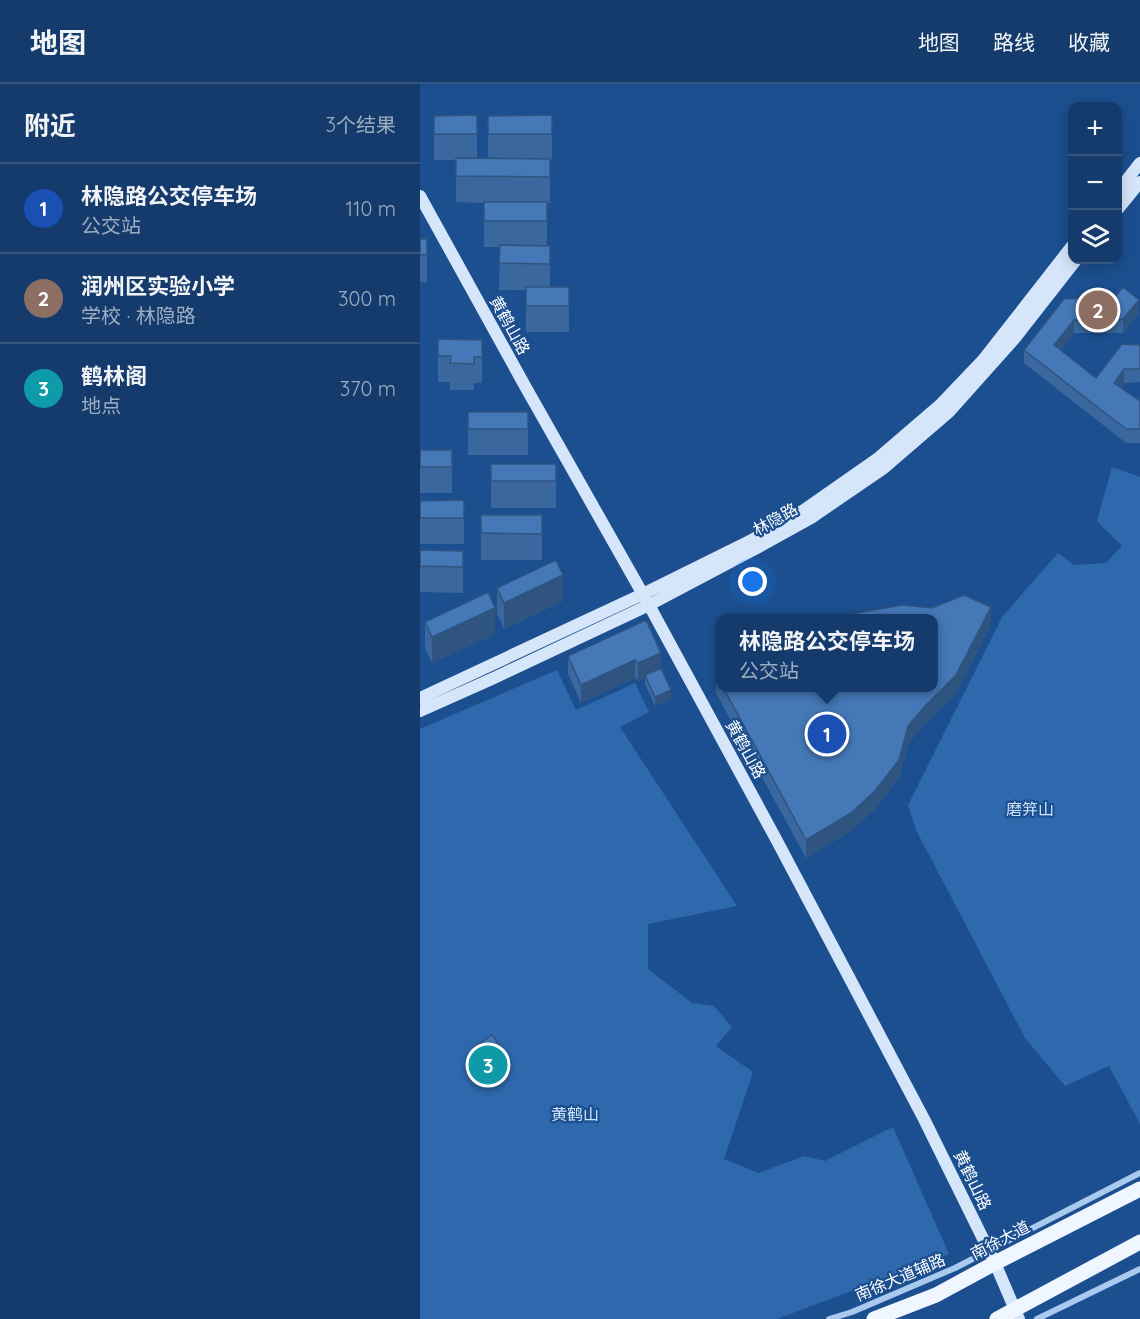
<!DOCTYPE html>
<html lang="zh">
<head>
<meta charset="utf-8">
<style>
	body { margin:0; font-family:Quicksand,"Noto Sans SC",sans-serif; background:#214673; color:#f1f3f6 }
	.controls { position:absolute; right:18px; top:18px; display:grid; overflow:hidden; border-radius:12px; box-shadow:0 3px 15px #0003 }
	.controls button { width:54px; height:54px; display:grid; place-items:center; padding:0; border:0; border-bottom:2px solid #33557e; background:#143b6b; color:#f1f3f6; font:30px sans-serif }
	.you { position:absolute; left:333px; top:498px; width:21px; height:21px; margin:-15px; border:4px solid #fff; border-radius:50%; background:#1a73e8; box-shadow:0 0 0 9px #1a73e833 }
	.badge { display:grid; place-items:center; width:39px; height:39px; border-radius:50%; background:#d6ab8b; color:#fff; font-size:20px; font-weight:700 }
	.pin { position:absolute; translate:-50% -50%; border:3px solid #fff; box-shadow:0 2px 6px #0006 }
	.popup { position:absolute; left:296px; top:530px; width:222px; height:78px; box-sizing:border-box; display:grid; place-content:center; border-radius:12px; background:#143b6b; filter:drop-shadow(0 2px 4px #0005); font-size:20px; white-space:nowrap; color:#9dadc1 }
	.popup b { font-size:22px; color:#f1f3f6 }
	.popup::after { content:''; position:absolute; left:50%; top:100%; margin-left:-12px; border:12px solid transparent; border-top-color:#143b6b }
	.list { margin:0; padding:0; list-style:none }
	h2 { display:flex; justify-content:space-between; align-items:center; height:78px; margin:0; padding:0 24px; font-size:26px }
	h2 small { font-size:20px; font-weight:400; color:#9dadc1 }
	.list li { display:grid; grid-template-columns:39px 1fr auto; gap:18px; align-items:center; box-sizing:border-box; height:90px; padding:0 24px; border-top:2px solid #33557e }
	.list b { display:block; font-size:22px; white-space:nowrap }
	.list p { margin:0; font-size:20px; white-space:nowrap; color:#9dadc1 }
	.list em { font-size:20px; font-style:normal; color:#9dadc1 }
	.icon { flex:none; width:33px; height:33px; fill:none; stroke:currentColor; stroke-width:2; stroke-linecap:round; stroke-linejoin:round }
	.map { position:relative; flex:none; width:720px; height:1235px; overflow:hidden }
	header { display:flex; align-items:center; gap:36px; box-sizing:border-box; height:84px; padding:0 30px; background:#143b6b; border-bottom:2px solid #33557e }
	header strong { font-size:28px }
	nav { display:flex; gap:33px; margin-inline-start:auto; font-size:21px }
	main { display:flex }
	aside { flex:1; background:#143b6b }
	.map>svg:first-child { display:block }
	.green { fill:#2e69ad }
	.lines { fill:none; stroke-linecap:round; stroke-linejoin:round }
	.street { stroke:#a9c9ee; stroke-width:6 }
	.secondary { stroke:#d6e6fa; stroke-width:12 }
	.primary { stroke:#f0f6ff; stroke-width:15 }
	.wall { fill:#3a679d }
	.shaded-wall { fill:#305480 }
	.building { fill:#4478b7; stroke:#305480; stroke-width:1.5 }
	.labels { text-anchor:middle; stroke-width:4.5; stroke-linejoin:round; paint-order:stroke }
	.street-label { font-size:16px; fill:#fff; stroke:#1b4f8f }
	.park-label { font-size:16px; fill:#cfe3fa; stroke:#1b4f8f }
</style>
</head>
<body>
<header>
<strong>地图</strong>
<nav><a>地图</a><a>路线</a><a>收藏</a></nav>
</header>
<main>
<aside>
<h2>附近<small>3个结果</small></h2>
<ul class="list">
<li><span class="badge" style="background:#1a4fb4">1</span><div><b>林隐路公交停车场</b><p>公交站</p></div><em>110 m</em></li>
<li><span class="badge" style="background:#8d6e63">2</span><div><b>润州区实验小学</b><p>学校 · 林隐路</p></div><em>300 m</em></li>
<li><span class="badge" style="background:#0f9aa8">3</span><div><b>鹤林阁</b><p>地点</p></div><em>370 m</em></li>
</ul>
</aside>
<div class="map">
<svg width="720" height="1235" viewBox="0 0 720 1235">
	<rect width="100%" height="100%" fill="#1b4f8f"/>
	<path class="green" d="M692,383L720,393V1040L689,982L645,1002L605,954L496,746L488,721L582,533L638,469L654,481L686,479L702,462L677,437Z
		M137,586L156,626L215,599L229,628L200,643L317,822L228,840V885L272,919L294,922L312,943L296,962L333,988L304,1075L339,1089L384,1072L405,1077L473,1043L529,1170L357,1235H0V645Z"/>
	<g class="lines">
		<path class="street" d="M409,1235L432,1228L535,1184L720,1089
			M617,1235L720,1185"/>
		<path class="secondary" d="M698,107L720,79
			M0,112L105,302L229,521L356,755L504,1035L575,1179L599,1235
			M698,125L720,98
			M0,614L223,510L330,457L384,426L457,375L521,320L563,276L652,162
			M0,627L74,594L229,521L337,464L391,434L464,384L529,328L595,254L656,176"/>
		<path class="primary" d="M454,1235L516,1211L575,1179L720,1105
			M577,1235L720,1158"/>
	</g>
	<path class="wall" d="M57,31V75H68V32L132,31V76H130V119H127V162H130V203H149V248H106V206H79L80,163H64V119L36,118V76H14V32Z
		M0,155H7V198H0Z
		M644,215L719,229L703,249H654L641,266L676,294L720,261V298L704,299L701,304L720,317V359H706L604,279V266Z
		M18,255L62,256V299H54V306H30V298H18Z
		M48,328H108V371H48Z
		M0,366H32V409H0Z
		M71,380H136V424H71Z
		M44,416V460H0V417Z
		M61,431H122V476H61Z
		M0,466L43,467V509L0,508Z
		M77,504L143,517L84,545L77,530Z
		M226,536L251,615L235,622L225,600V594L218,597L215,594L161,619L148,590V572Z
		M5,538L75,550L12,579L5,564Z
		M571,541L536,609L504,641L488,660L479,694L455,725L431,747L386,774L296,609V591L300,588V603H513Z
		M52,965L85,983L64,997L52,979Z"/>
	<path class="shaded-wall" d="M719,216V229L703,249V235Z
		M654,236V249L634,275V261Z
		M704,285V299L694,313V299Z
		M143,491V517L84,545V519Z
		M571,523V541L536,609L504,641L488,660L479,694L455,725L431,747L386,774V756L504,623Z
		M75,524V550L12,579V553Z
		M241,569V587L225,591V594L218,597V579Z
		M215,576V594L161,619V601Z
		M251,606V615L235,622V613Z
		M85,969V983L64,997V984Z"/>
	<path class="building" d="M57,31V50H14V32Z
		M132,31V50H68V32Z
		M36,74L130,75V93L36,92Z
		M64,118H127V137H64Z
		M0,155H7V171H0Z
		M80,161L130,162V180L79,179Z
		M106,203H149V222H106Z
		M703,203L719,216L703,235L654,236L634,261L676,294L702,260L720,261V285H704L694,299L720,317V345H706L604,266L644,215L695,213Z
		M18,255L62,256V273H54V280L30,279L31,272H18Z
		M48,328H108V345H48Z
		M0,366H32V383H0Z
		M71,380H136V397H71Z
		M44,416V434H0V417Z
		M61,431H122V450L61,449Z
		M0,466L43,467V483L0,482Z
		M136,476L143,491L84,519L77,504Z
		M68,508L75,524L12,553L5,538Z
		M544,511L571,523L536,591L504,623L488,642L479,676L455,707L431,729L386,756L303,603H513V534H411L415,533L482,521L512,524Z
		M226,536L241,569L218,579L215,576L161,601L148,572Z
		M241,584L251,606L235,613L225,591Z
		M300,588V599L296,591Z
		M72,951L85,969L64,984L52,965Z"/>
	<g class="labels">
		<g class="street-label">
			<text transform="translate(90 241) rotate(61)" y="6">黄鹤山路</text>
			<text transform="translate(355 435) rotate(-29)" y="6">林隐路</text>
			<text transform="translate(326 665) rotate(61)" y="6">黄鹤山路</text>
			<text transform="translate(553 1096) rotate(64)" y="6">黄鹤山路</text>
			<text transform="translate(580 1156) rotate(-28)" y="6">南徐大道</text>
			<text transform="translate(480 1193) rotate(-23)" y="6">南徐大道辅路</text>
		</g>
		<g class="park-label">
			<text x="610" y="731">磨笄山</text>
			<text x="155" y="1036">黄鹤山</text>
		</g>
	</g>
</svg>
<div class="controls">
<button>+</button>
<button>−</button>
<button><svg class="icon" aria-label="layers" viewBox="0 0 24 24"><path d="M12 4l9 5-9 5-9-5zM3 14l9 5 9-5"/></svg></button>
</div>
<div class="you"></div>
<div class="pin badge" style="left:407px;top:650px;background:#1a4fb4">1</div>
<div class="popup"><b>林隐路公交停车场</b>公交站</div>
<div class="pin badge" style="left:678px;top:226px;background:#8d6e63">2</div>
<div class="pin badge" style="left:68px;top:981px;background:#0f9aa8">3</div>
</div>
</main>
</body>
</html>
